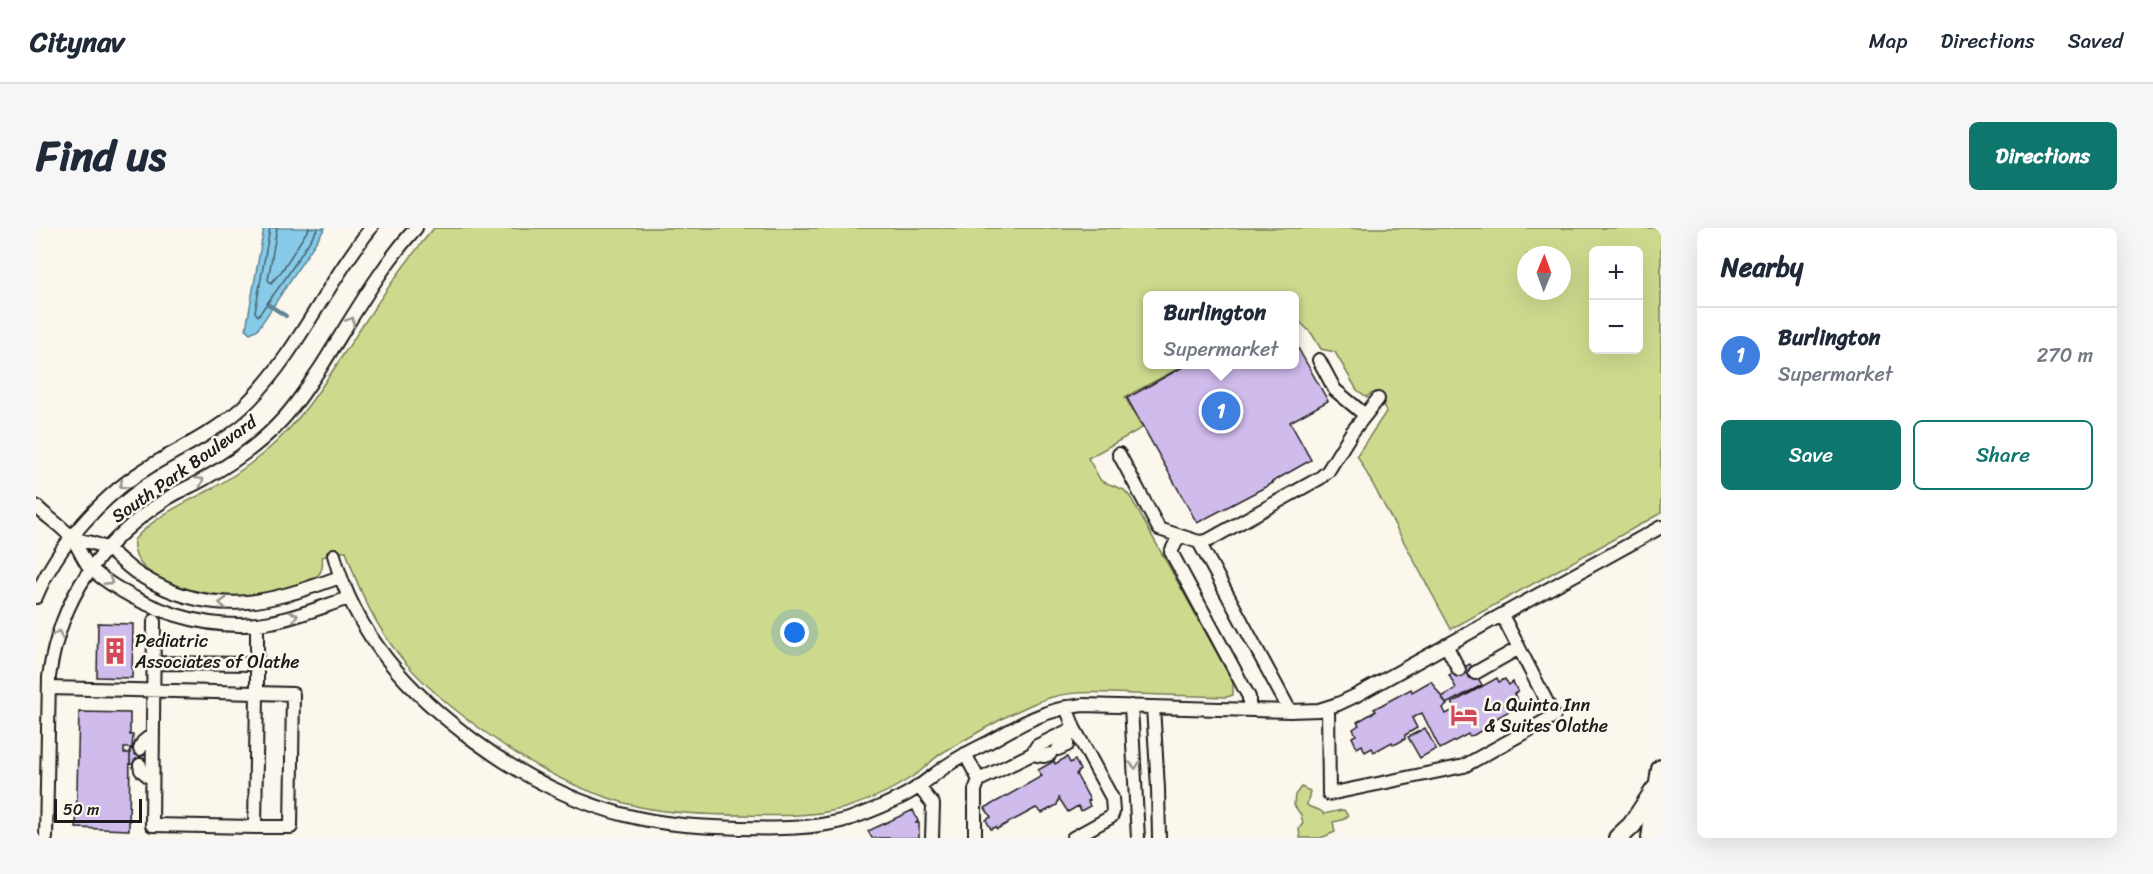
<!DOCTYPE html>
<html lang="en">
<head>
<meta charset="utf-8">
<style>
	body { margin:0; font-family:Sriracha,sans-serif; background:#f6f6f7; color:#1f2937 }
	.controls { position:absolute; right:18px; top:18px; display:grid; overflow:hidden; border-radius:9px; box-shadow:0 6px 24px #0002 }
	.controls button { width:54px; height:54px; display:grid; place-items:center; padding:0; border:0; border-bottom:2px solid #e0e1e3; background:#fff; color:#1f2937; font:30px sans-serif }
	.compass { position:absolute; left:1481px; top:18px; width:54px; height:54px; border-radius:50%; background:#fff; box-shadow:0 6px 24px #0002; rotate:1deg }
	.scale { position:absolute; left:18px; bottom:15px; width:88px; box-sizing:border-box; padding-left:6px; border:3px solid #1c1c1c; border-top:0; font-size:16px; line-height:21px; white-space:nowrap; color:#1c1c1c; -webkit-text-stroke:4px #fbf7ec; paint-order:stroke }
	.you { position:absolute; left:759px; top:405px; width:21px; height:21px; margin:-15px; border:4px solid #fff; border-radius:50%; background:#1a73e8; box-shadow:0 0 0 9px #1a73e833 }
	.badge { display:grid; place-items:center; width:39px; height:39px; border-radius:50%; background:#0f766e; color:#fff; font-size:20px; font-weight:700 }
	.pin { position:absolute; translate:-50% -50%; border:3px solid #fff; box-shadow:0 2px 6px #0006 }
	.popup { position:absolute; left:1107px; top:63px; width:156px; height:78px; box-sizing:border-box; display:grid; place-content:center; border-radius:9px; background:#fff; filter:drop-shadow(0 2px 4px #0005); font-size:20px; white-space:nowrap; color:#747a83 }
	.popup b { font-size:22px; color:#1f2937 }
	.popup::after { content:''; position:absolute; left:50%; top:100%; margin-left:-12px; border:12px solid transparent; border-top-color:#fff }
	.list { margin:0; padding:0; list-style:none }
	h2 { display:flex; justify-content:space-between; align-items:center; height:78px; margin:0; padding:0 24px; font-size:26px }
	h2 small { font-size:20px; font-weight:400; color:#747a83 }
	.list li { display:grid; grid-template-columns:39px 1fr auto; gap:18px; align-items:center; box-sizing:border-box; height:96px; padding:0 24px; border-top:2px solid #e0e1e3 }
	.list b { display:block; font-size:22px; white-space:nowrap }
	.list p { margin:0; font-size:20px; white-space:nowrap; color:#747a83 }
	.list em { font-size:20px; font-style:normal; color:#747a83 }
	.actions { display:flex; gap:12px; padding:18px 24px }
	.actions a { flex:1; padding:14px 0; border:2px solid #0f766e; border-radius:9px; text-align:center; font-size:21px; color:#0f766e }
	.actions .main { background:#0f766e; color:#fff }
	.map { position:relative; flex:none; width:1625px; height:610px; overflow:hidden; border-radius:9px }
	header { display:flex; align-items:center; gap:36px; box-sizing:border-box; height:84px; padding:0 30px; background:#fff; border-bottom:2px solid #e0e1e3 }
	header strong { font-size:28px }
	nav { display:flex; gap:33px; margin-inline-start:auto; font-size:21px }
	.intro { display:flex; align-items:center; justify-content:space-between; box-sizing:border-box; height:144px; padding:0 36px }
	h1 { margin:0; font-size:42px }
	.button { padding:15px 27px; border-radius:9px; background:#0f766e; color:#fff; font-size:21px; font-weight:700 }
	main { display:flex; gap:36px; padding:0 36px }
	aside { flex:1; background:#fff; border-radius:9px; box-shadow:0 6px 24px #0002 }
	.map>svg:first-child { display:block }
	.green { fill:#cdda8e; stroke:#747b55; stroke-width:1.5; fill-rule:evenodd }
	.water { fill:#87cbe8; stroke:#5c8596; stroke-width:1.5 }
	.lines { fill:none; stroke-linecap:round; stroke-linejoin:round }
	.shore { stroke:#47626e; stroke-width:1.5 }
	.stream { stroke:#5c8596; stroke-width:4 }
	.building { fill:#cfbbec; stroke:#1c1c1c; stroke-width:1.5 }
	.minor-casing { stroke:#1c1c1c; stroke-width:16 }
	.highway-casing { stroke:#1c1c1c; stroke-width:22 }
	.minor { stroke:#fbf7ec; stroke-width:12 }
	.highway { stroke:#fbf7ec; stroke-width:18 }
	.oneway { stroke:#97948e }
	.labels { text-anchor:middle; stroke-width:5; stroke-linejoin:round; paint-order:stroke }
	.street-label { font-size:18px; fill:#1c1c1c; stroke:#fbf7ec }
	.poi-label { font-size:18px; fill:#1c1c1c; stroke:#fbf7ec; text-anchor:start }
</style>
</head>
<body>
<header>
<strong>Citynav</strong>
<nav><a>Map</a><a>Directions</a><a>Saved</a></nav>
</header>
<div class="intro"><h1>Find us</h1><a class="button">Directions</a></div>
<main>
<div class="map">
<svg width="1625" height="610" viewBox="0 0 1625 610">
	<rect width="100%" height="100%" fill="#fbf7ec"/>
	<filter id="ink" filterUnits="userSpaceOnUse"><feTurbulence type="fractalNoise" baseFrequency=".0167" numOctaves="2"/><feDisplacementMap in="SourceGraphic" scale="12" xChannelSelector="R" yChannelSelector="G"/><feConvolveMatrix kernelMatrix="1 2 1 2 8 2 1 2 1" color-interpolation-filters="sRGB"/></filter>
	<g filter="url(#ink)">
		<path class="green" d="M398,0H1625V285L1415,401L1321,227L1350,184L1347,176L1335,165L1331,169L1321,162L1299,124L1285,121L1276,106L1259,89L1258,68H1112V136L1149,137L1089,169L1106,200L1052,230L1065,253L1088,262L1095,270L1197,454V467L1191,469C1160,468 1130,467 1099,466C1068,465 1036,461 1007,472C974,484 942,505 911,522C901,527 892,537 883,544C861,560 835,572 809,580C775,589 741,588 707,587C672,587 638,586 604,579C550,566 501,542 456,509C381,457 338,412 310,323L286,329C287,335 287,341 283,346C278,352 269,354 262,356C244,363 223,369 204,368C172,368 93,356 98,312C117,290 144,277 170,264C194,251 217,235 237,217C266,190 286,159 307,127C336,83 364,40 398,0ZM1558,22H1602V122H1558ZM1490,27H1526V63H1490Z
			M1265,559L1274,563L1271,577C1276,582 1283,579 1288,586L1306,582H1308L1312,588L1306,592L1297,594L1299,604L1285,610H1264L1263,601L1267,595L1265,587L1258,577L1259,567Z"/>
		<path class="water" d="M228,0H289L222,101L214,105L210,101Z"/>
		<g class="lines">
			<path class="shore" d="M234,0L219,84L222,88L251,48L282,0
				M241,0L232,52L235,55L245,44L273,0"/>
			<path class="stream" d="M233,77L250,88"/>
		</g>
		<path class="building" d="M1258,113L1292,173L1254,194L1275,232L1236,254L1237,255L1161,295L1091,170L1152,136H1258Z
			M62,395L97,396L96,450L61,449Z
			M1434,436L1446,457L1410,476L1406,469L1420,460L1413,447Z
			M1461,450L1463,454L1469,451L1473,457L1477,454L1482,464L1478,466L1483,474L1476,478L1477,481L1450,496L1451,499L1438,507L1433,508L1432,506L1404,521L1386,485L1376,490L1381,500L1369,507V511L1360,516H1357L1356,514L1338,524L1336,520L1329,524L1326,517L1321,520L1316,509L1320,507L1317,501L1323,497L1321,494L1340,483L1338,481L1375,461L1376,464L1395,453L1411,477L1407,480L1410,486L1420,481L1416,475Z
			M43,484L94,485V507H97L96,520H88V525H94L93,602L40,600Z
			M1389,500L1400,521L1384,530L1372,509Z
			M94,521L112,522L111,537L94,536Z
			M1031,529L1034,535L1039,532L1044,542L1040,546L1054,572L1052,573L1054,578L1045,583L1042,578L1032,584L1023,570L1021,577L1006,585L1000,580L961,601L960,599L955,601L950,592L955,589L949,580L1006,548L1002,542L1018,533L1019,536Z
			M877,582L882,593L880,595H883V610H836L832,603Z"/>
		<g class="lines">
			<defs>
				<path id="minor" d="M1283,132L1299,162L1329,187
					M1083,226L1123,301L1163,314L1171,313L1284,250L1292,243L1316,204L1342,171
					M0,278C11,290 28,299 37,312C44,321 48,335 56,342C104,381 174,406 235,394C262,389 288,378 313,370
					M1143,308L1135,324L1213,469V482
					M36,310C47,313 62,315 71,321C84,330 94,342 107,349C178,391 232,375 304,349
					M1163,314L1254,483
					M298,327C319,407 374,466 440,514C485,547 534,573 589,587C627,597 666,599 705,600C741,601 778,601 813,591C833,584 853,576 871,566C887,557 900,544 915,535C928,526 942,520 955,513C986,495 1010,481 1047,477L1254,483L1283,482L1302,476L1319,468L1625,299
					M0,369C21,318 67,266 116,237C150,217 186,201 214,172C263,122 291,54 335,0
					M118,393L116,597L219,599L221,465L257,466L255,599H219
					M1410,417L1423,442
					M117,435L221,436
					M1439,445L1483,420
					M13,460L221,465V396
					M1095,478L1102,610
					M1030,479L1038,500L1076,570L1077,584L1075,589L1037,610
					M1117,479L1122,560L1123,610
					M1292,480L1293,566L1428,538L1518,488L1466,387
					M104,521L107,514L117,506
					M1022,521L1031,517L1032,503
					M929,526L943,552
					M996,526L1008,528L1014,526
					M104,537L105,542L116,551
					M882,558L897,576L896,610
					M10,610L13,449C24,370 64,313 132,270C143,263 156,258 168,251C195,236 223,217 244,194C260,178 272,158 285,139C313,95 345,38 380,0
					M939,610V562L943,552L996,526L1001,518L1038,500"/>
				<path id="highway" d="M1582,610L1596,597L1619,562
					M1615,610L1625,541"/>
			</defs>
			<use href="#minor" class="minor-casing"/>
			<use href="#highway" class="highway-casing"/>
			<use href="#minor" class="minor"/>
			<use href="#highway" class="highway"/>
		</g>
		<defs><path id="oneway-chevron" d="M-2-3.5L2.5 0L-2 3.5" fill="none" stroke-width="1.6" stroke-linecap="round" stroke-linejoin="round" transform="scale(1.5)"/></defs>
		<g class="oneway">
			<use href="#oneway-chevron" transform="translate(315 93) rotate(-57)"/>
			<use href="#oneway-chevron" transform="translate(164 253) rotate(-29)"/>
			<use href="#oneway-chevron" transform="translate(87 257) rotate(141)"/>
			<use href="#oneway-chevron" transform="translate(73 353) rotate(33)"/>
			<use href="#oneway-chevron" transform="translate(187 375) rotate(-177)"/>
			<use href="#oneway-chevron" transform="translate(258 388) rotate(-17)"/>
			<use href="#oneway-chevron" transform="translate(22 406) rotate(-73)"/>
			<use href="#oneway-chevron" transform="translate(1099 537) rotate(86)"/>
		</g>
	</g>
	<defs>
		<symbol id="building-bare" viewBox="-9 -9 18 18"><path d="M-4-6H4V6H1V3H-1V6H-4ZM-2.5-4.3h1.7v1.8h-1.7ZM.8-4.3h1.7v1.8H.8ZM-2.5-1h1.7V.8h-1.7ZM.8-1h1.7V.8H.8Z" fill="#d1495b" stroke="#fbf7ec" stroke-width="2.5" paint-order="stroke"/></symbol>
		<symbol id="hotel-bare" viewBox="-9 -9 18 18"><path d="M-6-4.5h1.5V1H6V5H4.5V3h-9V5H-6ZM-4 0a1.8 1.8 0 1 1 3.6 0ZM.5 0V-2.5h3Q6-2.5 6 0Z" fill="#d1495b" stroke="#fbf7ec" stroke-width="2.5" paint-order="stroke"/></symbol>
	</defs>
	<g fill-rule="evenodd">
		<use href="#building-bare" x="60" y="404" width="38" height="38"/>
		<use href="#hotel-bare" x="1409" y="468" width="38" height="38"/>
	</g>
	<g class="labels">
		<g class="street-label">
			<text transform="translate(148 241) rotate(-35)" y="6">South Park Boulevard</text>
		</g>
		<g class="poi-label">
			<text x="99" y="419">Pediatric<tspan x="99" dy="21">Associates of Olathe</tspan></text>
			<text x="1448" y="483">La Quinta Inn<tspan x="1448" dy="21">&amp; Suites Olathe</tspan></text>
		</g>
	</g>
</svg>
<div class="controls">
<button>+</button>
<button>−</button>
</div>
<svg class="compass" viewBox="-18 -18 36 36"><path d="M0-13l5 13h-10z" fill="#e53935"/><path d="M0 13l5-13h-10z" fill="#747a83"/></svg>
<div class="scale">50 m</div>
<div class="you"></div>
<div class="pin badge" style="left:1185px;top:183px;background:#3f7fe0">1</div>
<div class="popup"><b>Burlington</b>Supermarket</div>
</div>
<aside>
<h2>Nearby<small></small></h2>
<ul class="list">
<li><span class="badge" style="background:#3f7fe0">1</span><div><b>Burlington</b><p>Supermarket</p></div><em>270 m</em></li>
</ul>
<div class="actions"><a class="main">Save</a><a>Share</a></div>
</aside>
</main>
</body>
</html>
